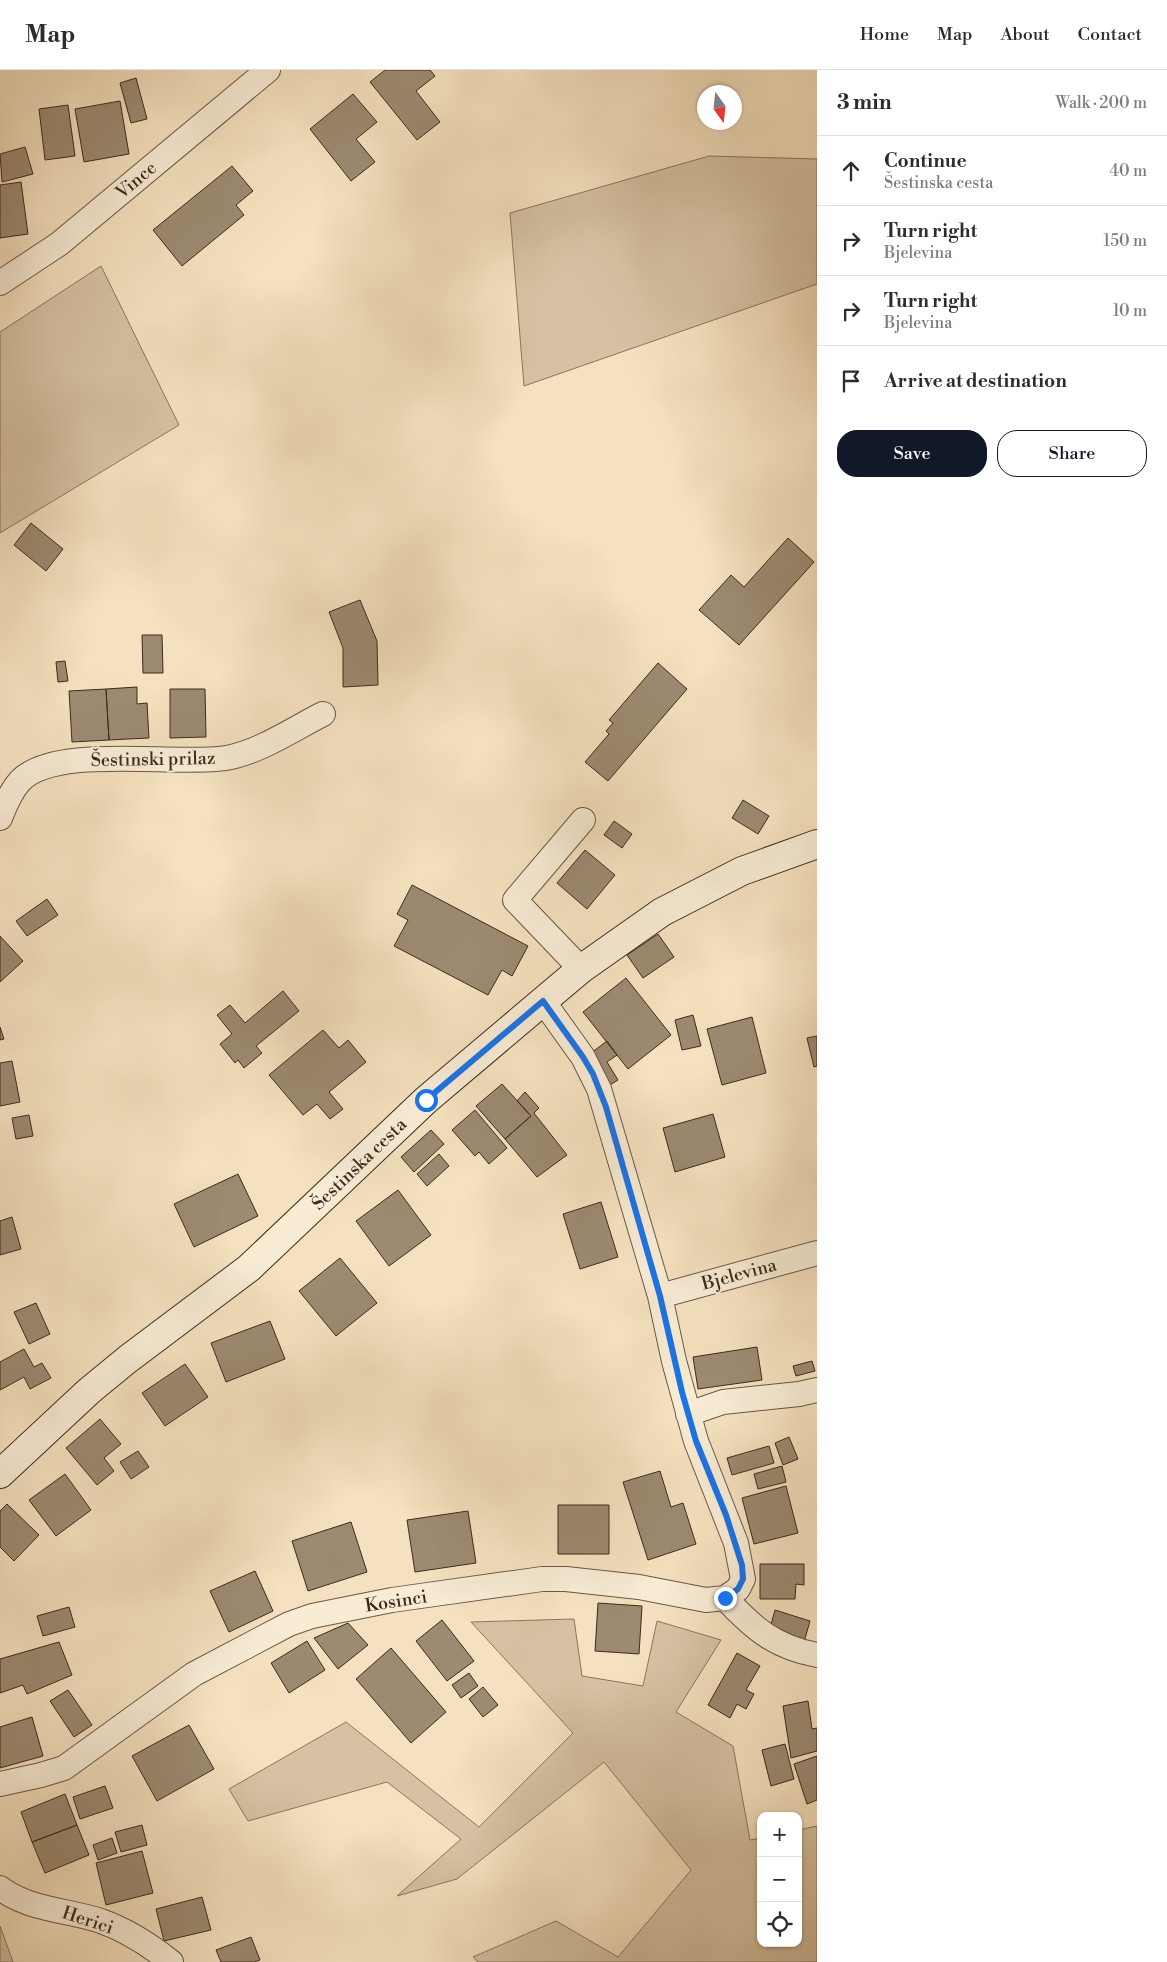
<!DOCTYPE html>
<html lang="en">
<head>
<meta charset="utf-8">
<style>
	body { margin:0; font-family:"Libre Bodoni",serif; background:#f7f7f7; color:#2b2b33 }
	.controls { position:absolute; right:15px; bottom:15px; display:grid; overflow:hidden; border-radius:10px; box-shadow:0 1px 4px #0004 }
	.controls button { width:45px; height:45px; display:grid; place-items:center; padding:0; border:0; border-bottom:1px solid #e1e1e2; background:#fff; color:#2b2b33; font:25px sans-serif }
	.compass { position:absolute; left:697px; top:15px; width:45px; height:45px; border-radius:50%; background:#fff; box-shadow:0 1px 4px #0004; rotate:165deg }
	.stop { position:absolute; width:15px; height:15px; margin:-11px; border:4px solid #1a73e8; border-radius:50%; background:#fff }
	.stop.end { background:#1a73e8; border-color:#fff; box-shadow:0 1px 5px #0008 }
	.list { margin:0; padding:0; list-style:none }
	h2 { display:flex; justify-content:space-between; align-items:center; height:65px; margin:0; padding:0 20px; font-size:21px }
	h2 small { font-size:16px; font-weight:400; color:#7c7c81 }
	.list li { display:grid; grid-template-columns:32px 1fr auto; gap:15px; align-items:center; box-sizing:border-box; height:70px; padding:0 20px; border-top:1px solid #e1e1e2 }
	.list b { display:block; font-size:19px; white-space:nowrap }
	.list p { margin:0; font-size:16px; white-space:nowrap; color:#7c7c81 }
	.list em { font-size:16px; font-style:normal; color:#7c7c81 }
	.actions { display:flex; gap:10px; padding:15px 20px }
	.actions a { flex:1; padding:11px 0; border:1px solid #111827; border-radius:20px; text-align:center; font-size:18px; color:#111827 }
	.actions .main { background:#111827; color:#fff }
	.icon { flex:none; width:28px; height:28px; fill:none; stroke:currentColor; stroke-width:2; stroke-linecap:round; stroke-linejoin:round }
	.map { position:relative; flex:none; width:817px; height:1892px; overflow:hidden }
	header { display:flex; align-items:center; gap:30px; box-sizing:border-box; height:70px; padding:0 25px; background:#fff; border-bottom:1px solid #e1e1e2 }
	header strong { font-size:24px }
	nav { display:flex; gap:28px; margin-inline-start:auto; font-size:18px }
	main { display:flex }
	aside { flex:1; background:#fff }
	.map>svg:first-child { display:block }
	.green { fill:#d6c2a3; stroke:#897660 }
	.building { fill:#9c8a71; stroke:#3c2b1d }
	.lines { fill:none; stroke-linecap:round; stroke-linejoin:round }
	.street-casing { stroke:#6a5846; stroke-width:26 }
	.secondary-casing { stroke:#3c2b1d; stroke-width:30 }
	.street { stroke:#f8ecd5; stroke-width:24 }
	.secondary { stroke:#f8ecd5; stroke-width:28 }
	.route { stroke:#1a73e8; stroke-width:6 }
	.labels { text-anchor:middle; stroke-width:4; stroke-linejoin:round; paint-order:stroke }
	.street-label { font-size:18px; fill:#3c2b1d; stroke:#f8ecd5 }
</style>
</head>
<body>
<header>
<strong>Map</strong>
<nav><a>Home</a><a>Map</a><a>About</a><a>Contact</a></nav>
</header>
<main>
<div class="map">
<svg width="817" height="1892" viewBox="0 0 817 1892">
	<rect width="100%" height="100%" fill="#f5e1bf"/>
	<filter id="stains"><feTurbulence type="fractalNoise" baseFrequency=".004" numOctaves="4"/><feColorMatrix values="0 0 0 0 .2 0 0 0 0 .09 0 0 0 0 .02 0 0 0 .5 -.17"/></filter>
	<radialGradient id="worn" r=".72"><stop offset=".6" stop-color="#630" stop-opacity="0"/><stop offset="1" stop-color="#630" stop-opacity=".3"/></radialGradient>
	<path class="green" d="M709,86L817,89V214L524,316L510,143Z
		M101,196L179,355L0,463V262Z
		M574,1549L582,1606L643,1616L657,1551L721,1570L676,1642L733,1676L750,1770L761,1768V1873H798V1760L817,1756V1892H478L473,1887L556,1851L618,1887L691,1800L604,1692L457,1809L397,1826L461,1769L387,1712L248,1751L229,1719L346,1652L479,1757L573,1663L471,1552Z
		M0,1856L13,1892H0Z"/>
	<path class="building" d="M385,0H430L435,6L416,21L440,52L417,70L370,12Z
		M136,8L147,49L131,53L120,13Z
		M353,24L377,52L356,69L375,92L351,111L310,59Z
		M120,31L129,84L84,92L75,39Z
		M68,35L75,86L45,90L39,39Z
		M25,77L33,104L2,112L0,84Z
		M232,96L253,121L236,135L244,145L182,196L153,160Z
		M21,112L28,164L0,168V115Z
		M31,453L63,479L46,501L14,475Z
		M788,468L814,492L739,575L699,540L731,505L744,517Z
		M360,530L377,571L378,615L343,617V578L329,542Z
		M142,565H162L163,603H143Z
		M65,591L68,611L58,612L56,592Z
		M658,593L687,619L608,711L585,692L609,664L606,661L613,653L609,650Z
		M137,617V634L147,633L149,668L109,670L106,619Z
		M106,619L109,670L72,672L69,621Z
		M170,619H205L206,667L170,668Z
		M743,730L769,746L758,764L732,748Z
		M614,751L632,764L622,778L604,765Z
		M585,780L615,805L587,839L557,813Z
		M412,815L528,876L512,906L502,900L488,925L394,876L408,850L397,844Z
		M47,829L58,845L27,866L16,851Z
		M658,864L674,887L643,908L627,885Z
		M0,866L23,891L0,912Z
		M626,908L671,965L628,999L583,942Z
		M283,921L299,941L256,976L262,983L244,998L238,990L235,993L220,974L232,964L217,945L230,935L245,953Z
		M693,945L701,976L682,980L675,950Z
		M752,947L766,1003L722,1015L707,959Z
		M0,957L4,969L0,970Z
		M323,960L339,978L348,970L366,992L329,1022L343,1039L330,1049L317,1034L303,1045L269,1005Z
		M817,966V996L814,997L807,968Z
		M607,971L617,985L607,992L618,1010L605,1018L587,986Z
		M12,991L20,1032L0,1036V993Z
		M502,1014L531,1046L505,1069L476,1036Z
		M525,1022L539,1038L534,1043L567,1085L537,1107L505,1069L531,1046L517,1031Z
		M475,1040L507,1078L489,1094L479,1082L475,1086L452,1060Z
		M713,1044L725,1087L675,1102L663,1058Z
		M29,1045L33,1066L16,1069L12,1048Z
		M431,1060L444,1074L414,1102L401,1087Z
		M439,1084L449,1096L427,1116L417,1104Z
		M238,1104L258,1146L194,1177L174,1134Z
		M398,1120L431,1165L389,1196L356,1151Z
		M601,1132L618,1187L580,1199L563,1144Z
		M12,1147L21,1179L0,1185V1151Z
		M340,1188L377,1233L336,1266L299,1221Z
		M36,1233L50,1264L29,1274L14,1242Z
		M270,1251L285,1289L226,1312L211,1273Z
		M757,1277L762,1310L698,1319L693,1287Z
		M24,1279L34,1297L42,1293L51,1308L30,1319L24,1307L0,1320V1292Z
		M812,1291L815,1301L796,1306L793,1296Z
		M185,1294L208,1327L165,1356L142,1323Z
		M100,1349L121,1374L104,1388L114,1401L97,1415L66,1378Z
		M789,1367L798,1389L783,1395L775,1373Z
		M769,1376L774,1393L732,1405L727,1388Z
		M138,1381L149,1397L131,1409L120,1392Z
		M782,1396L786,1412L758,1419L754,1404Z
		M660,1401L671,1437L683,1433L696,1474L648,1490L623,1412Z
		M65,1404L91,1440L56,1466L29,1430Z
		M786,1416L798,1463L754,1474L742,1428Z
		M7,1434L39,1465L14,1491L0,1477V1441Z
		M558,1435H609V1484H558Z
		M468,1441L476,1493L415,1502L407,1450Z
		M351,1452L367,1502L308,1521L292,1471Z
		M760,1494H804V1515L796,1514L795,1529H760Z
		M255,1501L273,1541L229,1562L210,1521Z
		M598,1533L642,1536L639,1584L595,1581Z
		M69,1537L75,1557L43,1566L37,1546Z
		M775,1540L810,1551L804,1572L769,1562Z
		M442,1550L474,1591L447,1611L416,1571Z
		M348,1553L368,1575L338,1599L314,1568Z
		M307,1571L325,1600L289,1623L271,1593Z
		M59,1572L72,1605L27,1624L23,1615L0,1623V1589Z
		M391,1578L446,1642L411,1673L356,1609Z
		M737,1583L760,1596L746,1620L754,1624L746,1639L737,1634L730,1648L708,1635Z
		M469,1603L478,1616L461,1628L452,1615Z
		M483,1617L498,1635L483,1647L469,1629Z
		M68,1620L92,1655L74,1667L50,1631Z
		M808,1631L812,1659L817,1658V1681L791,1688L783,1636Z
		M32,1647L43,1686L0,1698V1657Z
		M189,1655L214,1699L157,1731L132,1686Z
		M785,1674L794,1709L771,1716L762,1680Z
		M817,1686V1730L807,1734L794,1694Z
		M105,1716L113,1738L80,1749L73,1727Z
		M65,1724L77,1755L32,1772L21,1742Z
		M77,1755L89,1785L45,1803L32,1772Z
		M142,1755L147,1775L121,1782L115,1762Z
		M112,1768L117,1783L98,1790L93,1775Z
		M142,1781L153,1823L106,1835L96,1793Z
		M202,1827L211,1860L164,1871L156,1839Z
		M251,1867L260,1890L254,1892H221L216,1880Z"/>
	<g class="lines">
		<defs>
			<path id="street" d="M0,213L59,174L268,0
				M0,748C5,735 11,721 20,711C55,674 175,696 226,688C260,682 293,659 323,644
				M581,899L515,830L583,750
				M660,1226L817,1183
				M688,1344L723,1332L799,1324L817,1320
				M725,1528C754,1559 775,1577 817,1585
				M0,1714L41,1705L64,1698L194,1604L289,1554L312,1546L392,1530L542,1509H566L639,1517L706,1530L725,1528L738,1519L743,1509L736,1473L696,1371L674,1291L660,1226L599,1019L583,987L543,931
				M0,1818C29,1840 68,1840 101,1851C126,1860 151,1876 171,1892"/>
			<path id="secondary" d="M0,1404L89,1321L128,1289L249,1198L426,1030L581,899L662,842L742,801L817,774"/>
		</defs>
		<use href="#street" class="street-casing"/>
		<use href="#secondary" class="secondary-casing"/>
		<use href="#street" class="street"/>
		<use href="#secondary" class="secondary"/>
	</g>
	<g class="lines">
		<path class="route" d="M426,1030L543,931L583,987L593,1004L606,1037L660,1226L682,1322L696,1371L726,1445L742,1495L743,1509L738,1519L725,1528"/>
	</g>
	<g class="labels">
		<g class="street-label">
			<text transform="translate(136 110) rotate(-40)" y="6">Vince</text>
			<text transform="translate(153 689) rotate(-1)" y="6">Šestinski prilaz</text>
			<text transform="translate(359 1094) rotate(-44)" y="6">Šestinska cesta</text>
			<text transform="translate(739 1204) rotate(-15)" y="6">Bjelevina</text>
			<text transform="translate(396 1531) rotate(-9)" y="6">Kosinci</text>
			<text transform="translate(88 1850) rotate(18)" y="6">Herici</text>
		</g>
	</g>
	<rect width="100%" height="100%" filter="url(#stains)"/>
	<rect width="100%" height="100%" fill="url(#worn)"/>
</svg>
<div class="controls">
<button>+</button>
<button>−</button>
<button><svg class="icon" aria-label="locate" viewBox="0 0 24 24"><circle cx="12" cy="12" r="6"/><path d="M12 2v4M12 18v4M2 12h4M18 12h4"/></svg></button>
</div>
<svg class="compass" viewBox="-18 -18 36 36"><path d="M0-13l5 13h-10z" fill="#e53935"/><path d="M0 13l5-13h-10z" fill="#7c7c81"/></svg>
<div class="stop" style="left:426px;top:1030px"></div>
<div class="stop end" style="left:725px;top:1528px"></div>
</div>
<aside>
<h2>3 min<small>Walk · 200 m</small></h2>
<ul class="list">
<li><svg class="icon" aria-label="ahead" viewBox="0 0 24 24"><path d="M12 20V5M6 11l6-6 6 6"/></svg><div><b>Continue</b><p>Šestinska cesta</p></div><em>40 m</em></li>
<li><svg class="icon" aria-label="right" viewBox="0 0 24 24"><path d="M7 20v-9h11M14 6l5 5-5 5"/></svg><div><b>Turn right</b><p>Bjelevina</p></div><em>150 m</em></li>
<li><svg class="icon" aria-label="right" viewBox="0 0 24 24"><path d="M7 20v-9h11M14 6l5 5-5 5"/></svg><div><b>Turn right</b><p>Bjelevina</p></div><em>10 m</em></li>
<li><svg class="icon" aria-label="arrive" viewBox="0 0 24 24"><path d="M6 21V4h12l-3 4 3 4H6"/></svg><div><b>Arrive at destination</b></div></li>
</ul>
<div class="actions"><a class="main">Save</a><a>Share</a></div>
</aside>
</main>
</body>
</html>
